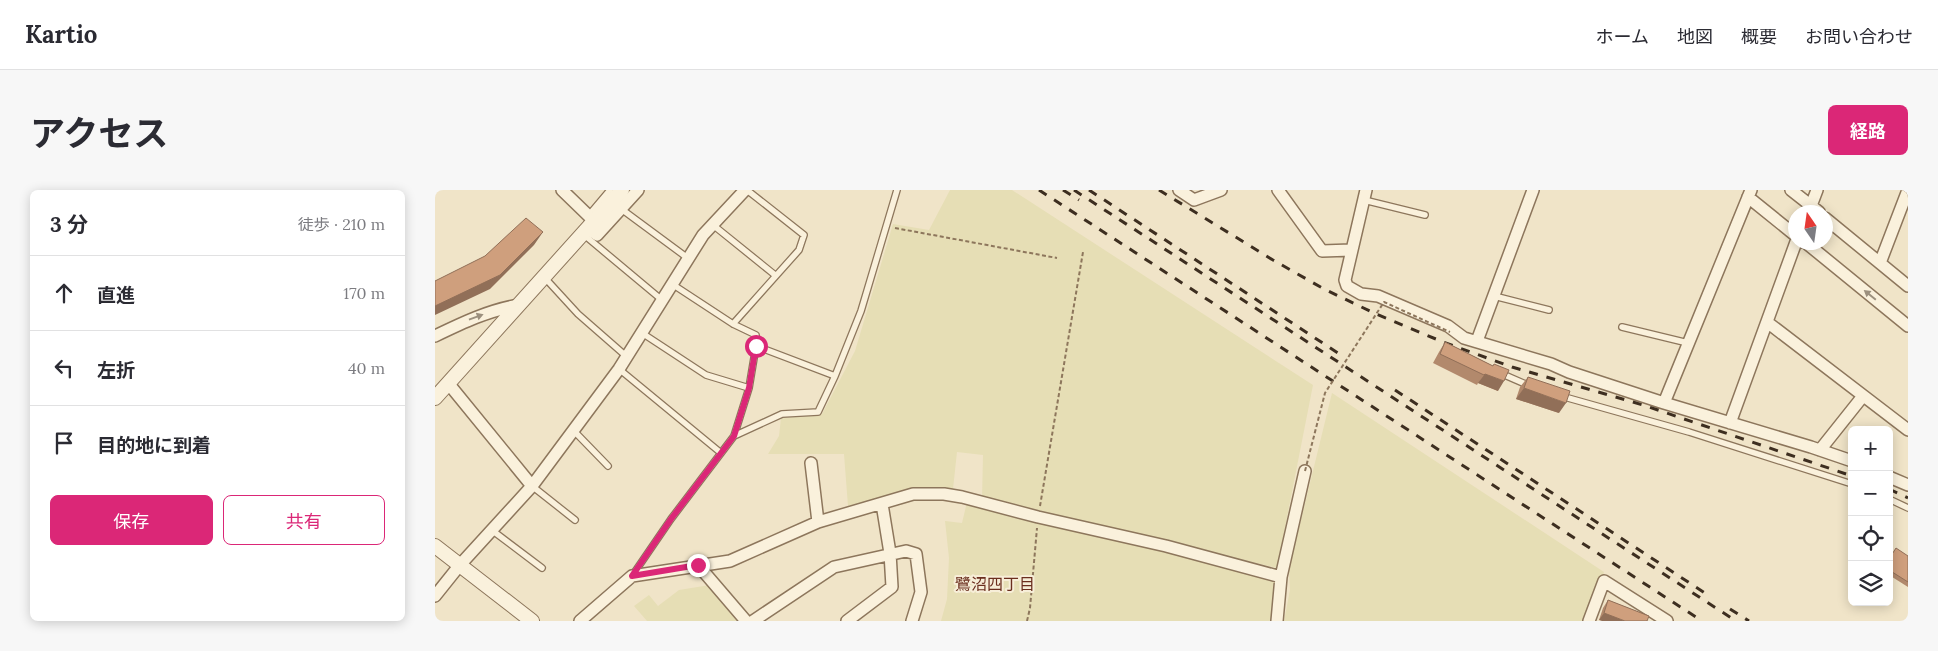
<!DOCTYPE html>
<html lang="ja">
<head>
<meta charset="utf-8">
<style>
	body { margin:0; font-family:Lora,"Noto Sans JP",serif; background:#f7f7f7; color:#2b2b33 }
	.controls { position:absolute; right:15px; bottom:15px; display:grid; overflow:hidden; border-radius:8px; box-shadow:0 2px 12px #0003 }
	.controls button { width:45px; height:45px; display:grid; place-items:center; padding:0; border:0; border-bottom:1px solid #e1e1e2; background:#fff; color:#2b2b33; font:25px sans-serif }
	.compass { position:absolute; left:1353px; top:15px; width:45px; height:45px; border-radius:50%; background:#fff; box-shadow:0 2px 12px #0003; rotate:347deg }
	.stop { position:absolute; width:15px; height:15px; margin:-11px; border:4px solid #db2777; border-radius:50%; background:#fff }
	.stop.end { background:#db2777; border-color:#fff; box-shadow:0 1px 5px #0008 }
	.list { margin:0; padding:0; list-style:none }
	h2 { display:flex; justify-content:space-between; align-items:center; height:65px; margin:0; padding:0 20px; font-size:21px }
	h2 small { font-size:16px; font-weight:400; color:#7c7c81 }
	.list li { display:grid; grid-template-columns:32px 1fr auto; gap:15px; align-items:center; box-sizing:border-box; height:75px; padding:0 20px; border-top:1px solid #e1e1e2 }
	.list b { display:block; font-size:19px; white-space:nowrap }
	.list em { font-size:16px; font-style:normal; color:#7c7c81 }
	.actions { display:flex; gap:10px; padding:15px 20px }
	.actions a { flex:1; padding:11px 0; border:1px solid #db2777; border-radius:8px; text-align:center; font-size:18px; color:#db2777 }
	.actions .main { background:#db2777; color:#fff }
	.icon { flex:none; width:28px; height:28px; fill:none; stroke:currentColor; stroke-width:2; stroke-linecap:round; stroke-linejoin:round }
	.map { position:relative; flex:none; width:1473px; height:431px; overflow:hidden; border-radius:8px }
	header { display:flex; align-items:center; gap:30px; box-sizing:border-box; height:70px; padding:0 25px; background:#fff; border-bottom:1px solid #e1e1e2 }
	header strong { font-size:24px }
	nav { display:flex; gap:28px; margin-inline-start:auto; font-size:18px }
	.intro { display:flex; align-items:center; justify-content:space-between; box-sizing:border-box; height:120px; padding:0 30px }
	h1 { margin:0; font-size:35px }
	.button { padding:12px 22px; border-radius:8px; background:#db2777; color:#fff; font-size:18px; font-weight:700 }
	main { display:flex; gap:30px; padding:0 30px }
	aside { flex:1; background:#fff; border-radius:8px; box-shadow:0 2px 12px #0003 }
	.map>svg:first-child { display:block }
	.farmland { fill:#e6deb5 }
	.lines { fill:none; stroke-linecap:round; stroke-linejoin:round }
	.service-casing { stroke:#8d765c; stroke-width:8 }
	.minor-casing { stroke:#8d765c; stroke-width:14 }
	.tertiary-casing { stroke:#8d765c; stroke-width:16 }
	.path { stroke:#8d765c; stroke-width:2; stroke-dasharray:4 2.5; stroke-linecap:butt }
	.service { stroke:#faf1dc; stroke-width:5.5 }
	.minor { stroke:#faf1dc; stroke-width:11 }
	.tertiary { stroke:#faf1dc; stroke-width:14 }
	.rail { stroke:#3d2e20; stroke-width:3; stroke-dasharray:9 9; stroke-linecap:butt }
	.path-bridge { stroke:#8d765c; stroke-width:2; stroke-dasharray:4 2.5; stroke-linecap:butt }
	.wall { fill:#b2896c }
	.shaded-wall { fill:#916f58 }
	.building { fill:#cf9f7d; stroke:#916f58 }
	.oneway { fill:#9c907e }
	.route { stroke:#db2777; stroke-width:6 }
	.labels { text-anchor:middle; stroke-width:4; stroke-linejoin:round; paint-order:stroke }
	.neighbourhood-label { font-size:16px; fill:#6b2e1e; stroke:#f7eed8 }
</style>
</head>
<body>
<header>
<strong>Kartio</strong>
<nav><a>ホーム</a><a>地図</a><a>概要</a><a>お問い合わせ</a></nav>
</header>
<div class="intro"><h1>アクセス</h1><a class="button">経路</a></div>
<main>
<aside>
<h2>3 分<small>徒歩 · 210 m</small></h2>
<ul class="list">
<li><svg class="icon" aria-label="ahead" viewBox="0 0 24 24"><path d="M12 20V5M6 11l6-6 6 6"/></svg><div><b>直進</b></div><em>170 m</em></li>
<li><svg class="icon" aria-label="left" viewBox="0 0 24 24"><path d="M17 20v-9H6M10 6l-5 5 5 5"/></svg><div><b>左折</b></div><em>40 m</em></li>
<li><svg class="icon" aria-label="arrive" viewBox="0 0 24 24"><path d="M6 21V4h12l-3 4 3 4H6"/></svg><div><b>目的地に到着</b></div></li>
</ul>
<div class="actions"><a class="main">保存</a><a>共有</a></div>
</aside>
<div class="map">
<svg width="1473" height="431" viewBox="0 0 1473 431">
	<rect width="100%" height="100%" fill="#f0e4c8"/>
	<path class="farmland" d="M515,0H577L878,195L842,378L547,309L548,265L522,262L518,299H480L413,316L409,264H333L344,246L346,228L387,224L420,161L458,34L494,40Z
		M897,203L1169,382L1151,431H849L855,400L854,379Z
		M532,312L843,389L839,431H506L512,409L514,368L510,331L527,333Z
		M275,395L305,431H212L199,416L214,405L223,416L244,400Z"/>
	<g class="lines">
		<defs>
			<path id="service" d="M929,10L990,25
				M185,18L254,69
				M153,26L175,0
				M278,35L340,85
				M148,44L227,110
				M110,88L143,124L191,166
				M1059,106L1114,120
				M298,134L364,60L369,45L312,0
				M1187,137L1253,153
				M207,143L271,185L314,198
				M321,156L400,186
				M184,179L286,263
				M1065,183L1095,196
				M1126,206L1254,242L1417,294
				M139,241L173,276
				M299,246L347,224L383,222L400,186L426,121L462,0
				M97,296L140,330
				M1454,309L1473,318
				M58,341L107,378
				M197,386L236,329L299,246L314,198L321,156V145L298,134L237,94"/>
			<path id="minor" d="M127,0L160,32
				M744,0L759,10L786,0
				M843,0L887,61L916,60
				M931,0L910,90L912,96L926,104L943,106L1013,136L1029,148L1116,174L1134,182L1229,213L1376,257L1417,271
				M1356,0L1384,22
				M1313,7L1360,45
				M1374,21L1382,0
				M1390,28L1473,96
				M153,39L162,45L203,0
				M1370,52L1473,136
				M1445,73L1473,0
				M1332,132L1473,240
				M0,146C27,133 54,120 84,115
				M1042,151L1098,0
				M13,193L97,296
				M1229,213L1316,0
				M1295,233L1361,52
				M1385,260L1428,206
				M376,273L383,332
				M1454,287L1473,295
				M263,375L311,431
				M0,406L24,376L97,296L184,179L268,45L310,0
				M145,431L197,386L295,371L383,332L478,304H509L527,307L603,327L731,356L846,387
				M318,431L399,377L471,361L481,364L486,402L477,431
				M412,431L457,397L455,363L447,314
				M842,431L846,387L870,281
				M1154,431L1169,391L1232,431"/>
			<path id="tertiary" d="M0,208L187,0
				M0,356L97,431"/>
		</defs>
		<use href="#service" class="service-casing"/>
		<use href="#minor" class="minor-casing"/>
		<use href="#tertiary" class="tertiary-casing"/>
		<path class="path" d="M460,38L622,68
			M605,316L648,62
			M592,431L595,418L602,338"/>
		<use href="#service" class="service"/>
		<use href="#minor" class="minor"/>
		<use href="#tertiary" class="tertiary"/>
		<path class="rail" d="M604,0L1267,431
			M628,0L644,10
			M639,0L1301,431
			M654,0L906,165
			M724,0L838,70L889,99L941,124L1008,152L1077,177L1208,215L1417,286
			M960,200L1276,407
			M1454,299L1473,308
			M1295,419L1314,431"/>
		<path class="path-bridge" d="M870,281L890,203L949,112L1015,142"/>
	</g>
	<path class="wall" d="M1010,152L1058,176L1063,201L1043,193L1042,195L998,173L1004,162Z
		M1093,187L1124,223L1081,209L1085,197Z
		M1473,366V397L1454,385V368Z
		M1173,410L1214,426L1164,430L1168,418Z"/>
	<path class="shaded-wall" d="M108,42L99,55L55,99L0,125V116Z
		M1050,184L1069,191L1063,201L1043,193Z
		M1089,198L1131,213L1124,223L1081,209Z
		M1169,423L1190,431H1167L1164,430Z"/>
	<path class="building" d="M91,28L108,42L65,85L0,116V91L50,66Z
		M1010,152L1058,176L1059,174L1074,180L1069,191L1050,184L1049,185L1005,164Z
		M1093,187L1135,201L1131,213L1089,198Z
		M1461,358L1473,366V392L1454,380V369Z
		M1173,410L1214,426L1212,431H1190L1169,423Z"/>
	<defs><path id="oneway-solid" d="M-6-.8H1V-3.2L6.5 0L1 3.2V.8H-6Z" transform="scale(1.25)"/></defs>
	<g class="oneway">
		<use href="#oneway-solid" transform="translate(1435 105) rotate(-141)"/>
		<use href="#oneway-solid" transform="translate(41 127) rotate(-20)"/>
	</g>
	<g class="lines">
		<path class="route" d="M263,375L197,386L236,329L299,246L314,198L321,156"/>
	</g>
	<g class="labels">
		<g class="neighbourhood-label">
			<text x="560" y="400">鷺沼四丁目</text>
		</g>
	</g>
</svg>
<div class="controls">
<button>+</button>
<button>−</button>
<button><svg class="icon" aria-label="locate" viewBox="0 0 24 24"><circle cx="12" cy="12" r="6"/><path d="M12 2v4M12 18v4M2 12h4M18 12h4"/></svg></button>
<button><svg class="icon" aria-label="layers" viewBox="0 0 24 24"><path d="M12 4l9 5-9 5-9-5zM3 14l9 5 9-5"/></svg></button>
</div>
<svg class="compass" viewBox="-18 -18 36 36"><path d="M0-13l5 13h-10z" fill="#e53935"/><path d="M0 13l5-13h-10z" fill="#7c7c81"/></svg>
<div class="stop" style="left:321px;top:156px"></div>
<div class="stop end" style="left:263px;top:375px"></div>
</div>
</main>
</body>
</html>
